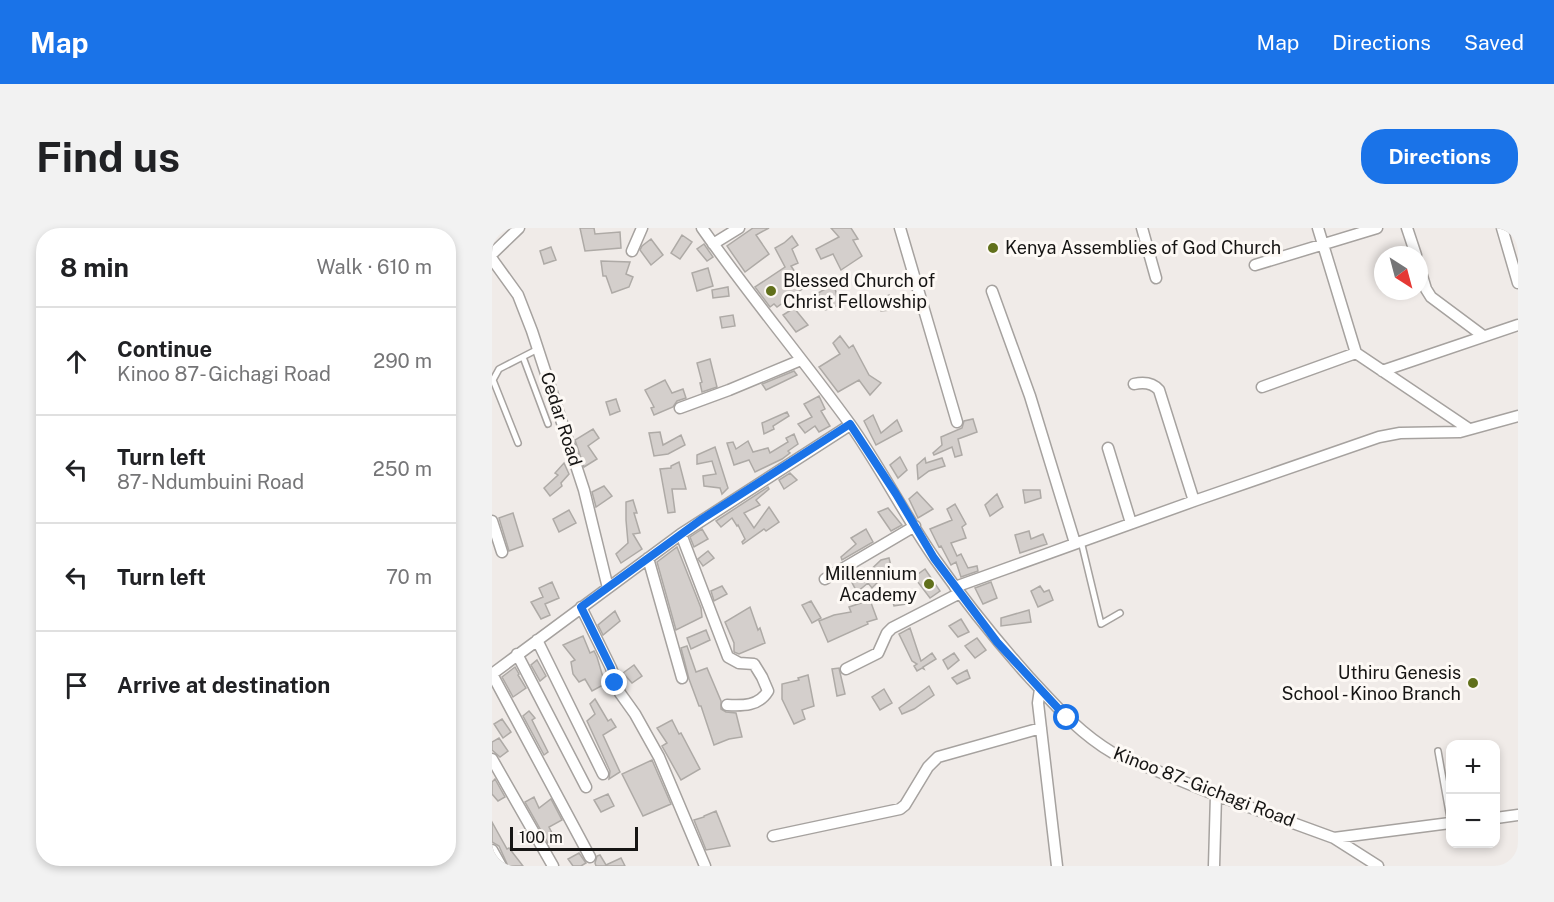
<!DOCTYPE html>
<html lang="en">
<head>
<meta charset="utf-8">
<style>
	body { margin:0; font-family:"Public Sans",sans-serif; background:#f2f2f2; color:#202124 }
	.controls { position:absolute; right:18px; bottom:18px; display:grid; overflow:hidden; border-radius:12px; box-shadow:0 3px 9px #0003 }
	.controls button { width:54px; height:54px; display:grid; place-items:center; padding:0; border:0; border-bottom:2px solid #e0e0e0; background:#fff; color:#202124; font:30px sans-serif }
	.compass { position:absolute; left:882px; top:18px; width:54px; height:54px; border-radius:50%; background:#fff; box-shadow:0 3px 9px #0003; rotate:144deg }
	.scale { position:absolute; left:18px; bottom:15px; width:128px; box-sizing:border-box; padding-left:6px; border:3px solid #161514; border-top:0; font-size:16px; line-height:21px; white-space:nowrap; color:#161514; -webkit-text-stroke:4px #fdf9f5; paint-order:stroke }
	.stop { position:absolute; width:18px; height:18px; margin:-14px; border:4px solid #1a73e8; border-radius:50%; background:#fff }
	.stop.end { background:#1a73e8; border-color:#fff; box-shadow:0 2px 6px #0008 }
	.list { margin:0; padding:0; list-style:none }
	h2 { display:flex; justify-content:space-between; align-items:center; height:78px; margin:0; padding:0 24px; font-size:26px }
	h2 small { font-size:20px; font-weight:400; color:#757577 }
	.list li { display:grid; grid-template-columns:39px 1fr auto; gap:18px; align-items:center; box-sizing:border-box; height:108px; padding:0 24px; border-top:2px solid #e0e0e0 }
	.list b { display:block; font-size:22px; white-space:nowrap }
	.list p { margin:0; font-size:20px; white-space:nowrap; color:#757577 }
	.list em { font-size:20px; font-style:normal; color:#757577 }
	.icon { flex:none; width:33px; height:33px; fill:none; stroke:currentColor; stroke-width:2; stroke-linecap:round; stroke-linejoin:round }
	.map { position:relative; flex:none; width:1026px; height:638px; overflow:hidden; border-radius:24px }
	header { display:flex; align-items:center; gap:36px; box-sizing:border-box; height:84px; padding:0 30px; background:#1a73e8; color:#fff }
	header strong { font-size:28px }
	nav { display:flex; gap:33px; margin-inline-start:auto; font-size:21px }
	.intro { display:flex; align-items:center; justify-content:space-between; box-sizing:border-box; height:144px; padding:0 36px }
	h1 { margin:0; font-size:42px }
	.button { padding:15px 27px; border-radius:24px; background:#1a73e8; color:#fff; font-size:21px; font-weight:700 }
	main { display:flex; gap:36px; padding:0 36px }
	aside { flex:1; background:#fff; border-radius:24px; box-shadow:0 3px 9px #0003 }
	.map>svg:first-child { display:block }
	.building { fill:#d4cfcc; stroke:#aeaaa6; stroke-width:1.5 }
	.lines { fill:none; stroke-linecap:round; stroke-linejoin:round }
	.lane-casing { stroke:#a6a29f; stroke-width:8 }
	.street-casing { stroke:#a6a29f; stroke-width:13 }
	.lane { stroke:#fff; stroke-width:5 }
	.street { stroke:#fff; stroke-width:10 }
	.route { stroke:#1a73e8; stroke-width:8 }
	.poi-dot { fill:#61701b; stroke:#fdf9f5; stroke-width:2 }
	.labels { text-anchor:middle; stroke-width:6; stroke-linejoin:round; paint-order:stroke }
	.poi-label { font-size:18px; fill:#161514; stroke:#fdf9f5; text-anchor:start }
	.street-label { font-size:18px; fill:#161514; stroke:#fdf9f5 }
</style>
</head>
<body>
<header>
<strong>Map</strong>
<nav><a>Map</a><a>Directions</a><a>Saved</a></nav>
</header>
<div class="intro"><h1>Find us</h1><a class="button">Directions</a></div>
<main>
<aside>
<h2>8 min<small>Walk · 610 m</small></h2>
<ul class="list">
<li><svg class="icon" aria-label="ahead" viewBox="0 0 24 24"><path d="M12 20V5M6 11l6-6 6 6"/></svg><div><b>Continue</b><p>Kinoo 87- Gichagi Road</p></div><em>290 m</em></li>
<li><svg class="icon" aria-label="left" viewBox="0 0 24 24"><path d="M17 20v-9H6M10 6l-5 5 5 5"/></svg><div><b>Turn left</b><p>87- Ndumbuini Road</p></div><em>250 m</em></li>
<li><svg class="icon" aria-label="left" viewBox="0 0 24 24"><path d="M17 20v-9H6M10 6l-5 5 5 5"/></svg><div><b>Turn left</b></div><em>70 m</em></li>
<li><svg class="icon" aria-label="arrive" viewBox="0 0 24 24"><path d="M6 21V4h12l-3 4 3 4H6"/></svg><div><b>Arrive at destination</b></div></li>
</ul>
</aside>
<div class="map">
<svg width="1026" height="638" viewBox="0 0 1026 638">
	<rect width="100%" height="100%" fill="#f0ebe8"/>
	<path class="building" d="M88,0H102L103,6L128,4L129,20L93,23Z
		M261,0H277L264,7L277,26L253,44L235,18Z
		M339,0H359L366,11L361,12L370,28L349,42L341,26L329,31L324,21L347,9Z
		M190,7L200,14L188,31L179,25Z
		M300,8L306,17L300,21L306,35L299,38L313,59L285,79L282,76L278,79L263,59L293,39L283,20L292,15Z
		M159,11L171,27L159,37L148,22L150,18Z
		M212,16L221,29L215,33L205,21Z
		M59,19L64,32L52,36L48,23Z
		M109,33L138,34L134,46L141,49L137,59L120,65L114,48H111Z
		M216,40L221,58L205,63L200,45Z
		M342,56L347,77L333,82L326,65Z
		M236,59L237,68L221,70L220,62Z
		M397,67L398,82L389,83L387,71Z
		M302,80L316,97L304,104L291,87Z
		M241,87L243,98L230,100L228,89Z
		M348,108L357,120L361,117L377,147L389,155L378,167L367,152L346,164L327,139L348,126L341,115Z
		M218,131L225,159L210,164L208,155L210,154L205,135Z
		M302,143L305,147L274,162L270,156Z
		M173,152L180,165L191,161L194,170L185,173L181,179L162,187L159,180L162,179L153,162Z
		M327,168L333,181L329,183L338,198L327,204L323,198L313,205L306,196L320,189L312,176Z
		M124,171L128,183L118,187L114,174Z
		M295,184L297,188L281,198L282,201L272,206L270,195Z
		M381,187L389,205L405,192L410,203L384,217L372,193Z
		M481,191L485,204L466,211L470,227L463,229L460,219L442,227L441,225L450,217L449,209L470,200L472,193Z
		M101,201L107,210L96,218L105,231L92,239L83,212Z
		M168,204L171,217L189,207L193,217L176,226L162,228L157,205Z
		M302,206L306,216L296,223L298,225L290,231L263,244L257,232L242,237L235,215L241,214L244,221L256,213L261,224L276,220L278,225L296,214L294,210Z
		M223,219L236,260L230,266L228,260L212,258L211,248L224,246L220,233L205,236V227Z
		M408,229L415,242L406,250L398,237Z
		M433,230L434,235L450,230L453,238L437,243L426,251L425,237Z
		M187,234L194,261H180L183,284L176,285L168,241L179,240V238Z
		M72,235L77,246L69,255L70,258L58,268L52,260L66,247L63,245Z
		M298,245L305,252L292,261L287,252Z
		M112,258L120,268L104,279L100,264Z
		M276,259L277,261L264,272L268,277L252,285L262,300L277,279L287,294L274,303L272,301L251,316L250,314L253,311L246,297L245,298L240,290L229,299L224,293Z
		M531,262H548L549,270L533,275Z
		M425,264L441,281L426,290L417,271Z
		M505,266L511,279L498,288L493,277Z
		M141,272L145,285H142L148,305L141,306L150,321L129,335L124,326L136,315L134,292V274Z
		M463,276L474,296L470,299L474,310L459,315L465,328L469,326L476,340L485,338L486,343L469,349L464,334L459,337L449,318L447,319L438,301L460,292L455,281Z
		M396,280L410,297L399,303L386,284Z
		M77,282L84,295L67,304L61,291Z
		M21,285L31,318L17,323L7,290Z
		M210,301L216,311L202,319L198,309Z
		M374,301L381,314L350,332L349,329L364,316L359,310Z
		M537,303L539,311L551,306L555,316L528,325L523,307Z
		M185,319L209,380L210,389L184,402L165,334Z
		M216,323L222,330L211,338L206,331Z
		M397,330L401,346L383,352L385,355L380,360L376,355L365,364L357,349L366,344L370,350L389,332Z
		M433,341L448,363L438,370L422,349Z
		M60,354L67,370L53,376L58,387L49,391L39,374L51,369L47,360Z
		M499,354L505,370L491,376L483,360Z
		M230,358L235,366L222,373L219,363Z
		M548,358L552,364L557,362L561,372L546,379L539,363Z
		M409,365L415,376L402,378L399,367Z
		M378,372L385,391L375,394L376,396L336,414L327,393L342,387L359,384L357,379Z
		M319,373L329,390L320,395L310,377Z
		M258,379L266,402L268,400L273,415L247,426L242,424V415L233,394Z
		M537,382L539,394L509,398V390Z
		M123,383L128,393L111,407L106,397Z
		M469,391L477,404L466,409L457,398Z
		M418,400L429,433L440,425L444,431L431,439L432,441L430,440L425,443L422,438L425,436L420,433L407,406Z
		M214,402L218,412L199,421L195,410Z
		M91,408L98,425L102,423L105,429L113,456L100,463L93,451L87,454L81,446L79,434L83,432L71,417Z
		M485,410L494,422L483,430L473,418Z
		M195,418L204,444L215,440L229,473V481L234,484L244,485L250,509L237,511L222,517L209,478H207L197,451L189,420Z
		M462,425L467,432L456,441L451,432Z
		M45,432L54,448L48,453L39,437Z
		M142,437L150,448L140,455L131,445Z
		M23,439L27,446L26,447L34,460L21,469L10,449Z
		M347,440L353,466L345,468L340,441Z
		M475,442L478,450L465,456L460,450Z
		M316,447L322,478L310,482L313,491L302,496L290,471V456L307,452L306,450Z
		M437,458L442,467L422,481L410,486L407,480Z
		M392,461L400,475L388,482L380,469Z
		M103,471L116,493L119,491L124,499L111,507L128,544L117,551L118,543L95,493L103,486L98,476Z
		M37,483L43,490L40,492L56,524L52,527L31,488Z
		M10,491L19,504L11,510L2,496Z
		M180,492L187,506L189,505L208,541L189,552L170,518L175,515L165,500Z
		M7,510L16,523L8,529L0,522V514Z
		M160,532L179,576L151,588L130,546Z
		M3,551L13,569L6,573L0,566V554Z
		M116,566L122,578L109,584L102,572Z
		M42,569L47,580L59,571L70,592L57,599L63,611L56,615L33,574Z
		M224,583L238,618L214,622L202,592L212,589V588Z
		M0,594L15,621L17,620L31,638H16L7,618L0,614Z
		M87,625L94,635L89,638H81L76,631Z
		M108,627L114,637L129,630L133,638H104L103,635L105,628Z"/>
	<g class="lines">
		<defs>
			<path id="lane" d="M31,129L56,196
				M26,215L1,152L7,141L46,121
				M589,313L609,396L628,385
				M946,523L958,590"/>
			<path id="street" d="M210,0C257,67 310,130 358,196C389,240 413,288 443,331C472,372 503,411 537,449C563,477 587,505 621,525L724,567L842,610L886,638
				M408,0L465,194
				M650,0L664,50
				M826,0L864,125L977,201
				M915,0L924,27
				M1010,0L1026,55
				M221,16L247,0
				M140,23L150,0
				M0,26L27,0
				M0,31L26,67L40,103L92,262L116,360
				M763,37L885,0
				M927,38L934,61L939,69L990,107
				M500,63L538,168L583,315
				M890,143L1026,97
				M642,156C651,154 660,154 667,162L702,273
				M770,159L864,125
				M188,180L237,162L309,132
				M616,220L639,295
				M0,293L10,324
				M189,306L236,429L247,435L262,436L270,449L276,463C267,478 251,478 235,477
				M156,330L190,450
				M333,351L423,298
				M463,359L702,273L887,209L908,205L968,204L1026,188
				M89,379L119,440L128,465L143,486L167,529L213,638
				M45,412L111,546
				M25,426L94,559
				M354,441L386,425L395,405L400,400L468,365
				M0,446L189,306L358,197
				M0,446L98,629
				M548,461L546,475L565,638
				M0,531L61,638
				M1004,590L1026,587
				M281,608L408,581L413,577L436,539L446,529L549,500
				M842,610L958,595
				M0,622L9,638
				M722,638L724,567"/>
		</defs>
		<use href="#lane" class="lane-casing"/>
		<use href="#street" class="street-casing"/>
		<use href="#lane" class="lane"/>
		<use href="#street" class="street"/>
	</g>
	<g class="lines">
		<path class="route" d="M123,455L119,440L89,379L210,291L358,196L404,266L442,330L505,414L575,490"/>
	</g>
	<g class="poi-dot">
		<circle cx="501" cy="20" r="6"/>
		<circle cx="279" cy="63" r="6"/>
		<circle cx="437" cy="356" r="6"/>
		<circle cx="981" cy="455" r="6"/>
	</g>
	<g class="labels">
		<g class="poi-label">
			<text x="513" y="26">Kenya Assemblies of God Church</text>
			<text x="291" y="59">Blessed Church of<tspan x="291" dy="21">Christ Fellowship</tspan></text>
			<text x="425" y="352" text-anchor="end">Millennium<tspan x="425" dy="21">Academy</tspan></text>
			<text x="969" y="451" text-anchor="end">Uthiru Genesis<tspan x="969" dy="21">School - Kinoo Branch</tspan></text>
		</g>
		<g class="street-label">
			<text transform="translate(69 191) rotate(72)" y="6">Cedar Road</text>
			<text transform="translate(712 559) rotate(21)" y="6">Kinoo 87- Gichagi Road</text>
		</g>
	</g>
</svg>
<div class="controls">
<button>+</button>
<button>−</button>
</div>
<svg class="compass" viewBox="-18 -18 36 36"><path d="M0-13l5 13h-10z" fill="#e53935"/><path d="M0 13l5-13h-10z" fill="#757577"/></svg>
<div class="scale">100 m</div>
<div class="stop" style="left:575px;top:490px"></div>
<div class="stop end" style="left:123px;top:455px"></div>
</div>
</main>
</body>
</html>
